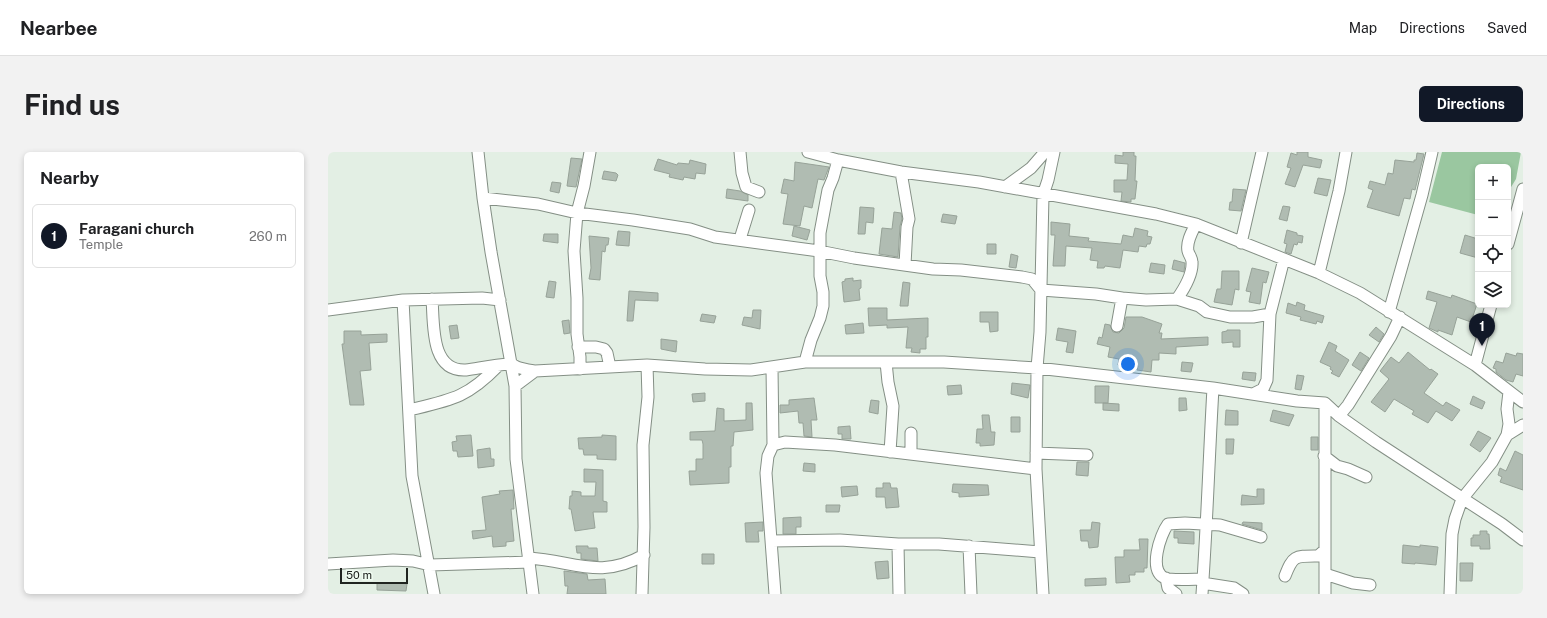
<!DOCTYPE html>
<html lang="en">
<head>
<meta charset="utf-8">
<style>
	body { margin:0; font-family:"Public Sans",sans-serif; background:#f2f2f2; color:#202124 }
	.controls { position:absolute; right:12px; top:12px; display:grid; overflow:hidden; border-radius:6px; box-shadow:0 2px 6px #0003 }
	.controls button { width:36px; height:36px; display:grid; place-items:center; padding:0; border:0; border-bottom:1px solid #e0e0e0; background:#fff; color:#202124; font:20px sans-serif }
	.scale { position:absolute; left:12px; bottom:10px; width:68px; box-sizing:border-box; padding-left:4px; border:2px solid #202420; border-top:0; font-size:11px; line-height:14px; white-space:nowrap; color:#202420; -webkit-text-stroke:3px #f0fcf1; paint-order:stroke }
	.you { position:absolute; left:800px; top:212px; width:14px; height:14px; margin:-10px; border:3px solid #fff; border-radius:50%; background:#1a73e8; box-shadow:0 0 0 6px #1a73e833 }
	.badge { display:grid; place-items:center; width:26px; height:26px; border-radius:50%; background:#111827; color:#fff; font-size:13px; font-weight:700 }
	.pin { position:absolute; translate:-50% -33px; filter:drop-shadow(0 1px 2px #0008) }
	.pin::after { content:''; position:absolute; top:21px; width:14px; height:12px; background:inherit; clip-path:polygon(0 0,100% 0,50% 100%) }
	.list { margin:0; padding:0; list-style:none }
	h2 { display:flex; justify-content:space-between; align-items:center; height:52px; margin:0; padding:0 16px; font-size:17px }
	h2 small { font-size:13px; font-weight:400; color:#757577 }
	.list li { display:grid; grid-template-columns:26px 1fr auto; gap:12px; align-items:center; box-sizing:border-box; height:64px; margin:0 8px 8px; padding:0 8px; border:1px solid #e0e0e0; border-radius:6px }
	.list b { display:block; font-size:15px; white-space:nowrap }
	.list p { margin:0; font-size:13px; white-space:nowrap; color:#757577 }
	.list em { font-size:13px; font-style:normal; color:#757577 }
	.icon { flex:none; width:22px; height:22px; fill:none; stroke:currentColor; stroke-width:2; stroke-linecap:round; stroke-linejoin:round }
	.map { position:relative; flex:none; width:1195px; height:442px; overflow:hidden; border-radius:6px }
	header { display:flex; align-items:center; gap:24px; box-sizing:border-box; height:56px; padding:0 20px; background:#fff; border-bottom:1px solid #e0e0e0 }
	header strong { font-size:19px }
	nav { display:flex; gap:22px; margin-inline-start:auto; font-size:14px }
	.intro { display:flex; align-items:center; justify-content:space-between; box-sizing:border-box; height:96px; padding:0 24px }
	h1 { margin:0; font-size:28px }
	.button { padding:10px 18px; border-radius:6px; background:#111827; color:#fff; font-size:14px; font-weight:700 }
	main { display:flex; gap:24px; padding:0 24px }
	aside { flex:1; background:#fff; border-radius:6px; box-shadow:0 2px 6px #0003 }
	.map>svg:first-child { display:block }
	.green { fill:#9ac7a0 }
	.building { fill:#b0bcb2; stroke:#97a298 }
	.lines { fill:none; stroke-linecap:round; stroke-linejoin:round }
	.street-casing { stroke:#848f85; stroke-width:13 }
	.street { stroke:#fff; stroke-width:11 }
</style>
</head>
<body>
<header>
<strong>Nearbee</strong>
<nav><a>Map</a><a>Directions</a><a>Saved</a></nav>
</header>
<div class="intro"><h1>Find us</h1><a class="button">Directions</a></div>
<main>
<aside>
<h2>Nearby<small></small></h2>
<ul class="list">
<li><span class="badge">1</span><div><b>Faragani church</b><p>Temple</p></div><em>260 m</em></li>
</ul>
</aside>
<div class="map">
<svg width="1195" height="442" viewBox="0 0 1195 442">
	<rect width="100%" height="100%" fill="#e3efe4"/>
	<path class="green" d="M1114,0H1193L1188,27L1180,40V15H1150V63L1101,50Z"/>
	<path class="building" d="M795,0H806V4H808L807,29H809L807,47H803V50L793,49L794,40H786V28H799L800,12L787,11V3L795,4Z
		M969,0H980V5L994,8L992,16L975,13L967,35L957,32L963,16L959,15L963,1L969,3Z
		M1089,1L1096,2L1087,38L1084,37L1082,47L1076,46L1071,64L1039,55L1045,38L1040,36L1042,29L1057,33L1060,21L1065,22L1067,8L1086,10V8H1088Z
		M243,6L254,7L248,35L239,34Z
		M330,7L349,13L350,11L361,12L362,8L378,12L377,22L368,21L367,27L356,25L355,28L341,25L342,22L326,18Z
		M467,10L501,15L496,28L490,27L484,56L476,54L472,74L455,72L460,42L453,41L456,27L466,29Z
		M276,19L288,21L290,23L288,29L274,27Z
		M990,26L1003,28L999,44L986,41Z
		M224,30L233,31L231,41L222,39Z
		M399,37L412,39L420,43V49L398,46Z
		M905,37L918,38L913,59L901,58L902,50H904Z
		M955,54L962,55L959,69L951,67Z
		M532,55L546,56L545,71L538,70L537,82H530Z
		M566,60L573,61L574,67L572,74L570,105L551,102L554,76L564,77Z
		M615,62L629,64L627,72L613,70Z
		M723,70L742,72L741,84L761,86L760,89L793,92L795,83L805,85L807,76L820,79L819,84L824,85L822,92H819L818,95L811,94L810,100L795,98L792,116L777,114L776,116H769L770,109L762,108L764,96L738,94L737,114H725L727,83H723Z
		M466,74L482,78L479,88L464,84Z
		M959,78L969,81V83L975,84L974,91L970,90L969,93L966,92L963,102L957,100L959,92L956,91Z
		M290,79L302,80L301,94L288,93Z
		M216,82H230V91L215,89Z
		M1137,83L1150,87V106L1132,101Z
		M261,84L281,86L280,93H278L277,100L274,99L272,128L261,127L263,116Z
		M659,92H668V102H659Z
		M683,102L690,104L688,116L681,115Z
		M846,108L857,111L856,120L844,117Z
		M823,111L837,113L836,122L821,120Z
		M924,116L941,120L938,131L935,130L932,152L921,150L923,140L918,139Z
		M894,119H911V138L907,137L904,153L886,150L889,137H893Z
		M525,126V129L533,128V136L531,137L532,148L516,150L514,130L517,129V127Z
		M221,129L228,130L226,146L218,145Z
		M575,130L582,131L580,154H572Z
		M301,139L330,141V149L307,148L305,169H299Z
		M1100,139L1123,146L1124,143L1149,152L1143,170L1129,165L1124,183L1110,178V180L1101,176L1109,150L1098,147Z
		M969,150L977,153L976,158L996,164L994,171L989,169L988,172L972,168L973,165L958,161L960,151L968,154Z
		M540,156H559V168L600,166V185H598V197H592V201L583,200L584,196H578L580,175L559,176V173L541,174Z
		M425,158H433L432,177L414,173L416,165L424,166Z
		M652,160H670V179L662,180L661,170H652Z
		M374,162L388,164L386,171L372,169Z
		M798,165H814L834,172L831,181H834L833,187L880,185V193L848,195V202L831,201V208H824L823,220L809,218L810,214L790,213L791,207L780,205L782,195L769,192L771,185L774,186L777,172L782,173L785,180L791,181L796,176Z
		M241,168L242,181L236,182L234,169Z
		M535,171L536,181L518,182L517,173Z
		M129,173L131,186L123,187L121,174Z
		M1048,175L1056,182L1051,190L1041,183Z
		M730,176L748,179L745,201L738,200L740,190L728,188Z
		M899,178H912V195H905V190L894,191V180L899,179Z
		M16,179H33V183L59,182V190L41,191L43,218L32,219L36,253H22L14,192H16Z
		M333,187L349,189L348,200L333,197Z
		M1001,190L1009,194L1007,199L1021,208L1011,225L1003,221L1005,219L1002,217L1003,215L992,210Z
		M1032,200L1041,206L1033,219L1024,213Z
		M1080,200L1102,218L1103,217L1110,222L1096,241L1115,254L1118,250L1132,258L1124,269L1108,259L1100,271L1084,262L1086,259L1066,247L1057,260L1043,250L1061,227L1052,219L1063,205L1071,211Z
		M1178,201L1188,204L1189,201L1195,202V224L1188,222L1185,230L1178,228L1168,220V217L1165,216L1168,209L1175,211Z
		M854,210L865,211L863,220L853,219Z
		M915,220L928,221L927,229L914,227Z
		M969,223L976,224L973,238L967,237Z
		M684,231L702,233L700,246L683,242Z
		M633,233L634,242L620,243L619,234Z
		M767,234H781L780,251H767Z
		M377,241V249L365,250L364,242Z
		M1145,244L1157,250L1154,257L1142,252Z
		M486,246L489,268H483L484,285L476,284L475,271H471L470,259L452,261V253H461V248Z
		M851,246H858L859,258L851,259Z
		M543,248L551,249L550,262L541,260Z
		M418,251H424L425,278L406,280L405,294H403V315H401V331L362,333L361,319H368V307H375V292L374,288H362V280L387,279L389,256L396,257V269L418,268Z
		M775,251L791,252V259L775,258Z
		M898,258L910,259V273H897Z
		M945,258L966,263L961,274L942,269Z
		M654,263H661L663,280H667L666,293L652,294V291H648L649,277H655Z
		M683,265H692V280H683Z
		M522,274L523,287H514V282H510V275Z
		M1150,279L1163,286L1152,300L1142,293Z
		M143,283L145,304L130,305L129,299H125L124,290L129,289L128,284Z
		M274,283L288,284V308L269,307V303H256L255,297H251L250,286L274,285Z
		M983,285H990V298H983Z
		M898,287H906L905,302H898Z
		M162,296L163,307H166V314L150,316L149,298Z
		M1187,299L1195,303V338L1172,330L1174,325L1170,323L1172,316L1178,319Z
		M749,310H761L760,324L748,323Z
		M476,311L487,312V320L475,319Z
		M256,317L275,318V349L279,350V360H265L267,376L247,379L243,357H241L242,344H244V339L253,340V344H267L268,330H256Z
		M555,331H562L563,336H569L571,355L558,356L557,345H548V336H555Z
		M625,332L660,333L661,343L631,345V341L624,340Z
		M529,334L530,343L514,345L513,335Z
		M929,337H936V352L913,353L914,343L929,345Z
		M185,338L186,357H183L186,389L178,390V394L165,395L164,384L145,387L144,379L158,378L154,345L172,342L171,339Z
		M498,353H512L511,360H498Z
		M473,365V375H468V382H455V366Z
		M435,370V379H430L431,390H418L417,371Z
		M764,370L772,371L770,395L761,396L760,389H753L752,378H763Z
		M915,370L934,371V378L914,372Z
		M846,379L866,380V392L850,391V386H846Z
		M1152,379H1159V382H1161L1162,397H1152V394H1143V386H1145V383H1152Z
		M811,387H820L819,416H816V420H807V423H801L802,430L788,431L787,405H796V398H812Z
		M1075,393L1092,395V393L1110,395L1108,413L1087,411V412L1074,411Z
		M248,394H260V396H269L270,409L253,407V401H249Z
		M374,402H386V412H374Z
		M560,409L561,426L549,427L547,410Z
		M1132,411H1145L1144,429H1132Z
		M236,419L259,422L260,428L277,427L278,442H239L240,434H237Z
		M778,426V433L757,434V427Z
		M49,431H73L79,432L78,439L49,438Z"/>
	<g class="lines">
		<defs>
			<path id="street" d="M150,0L155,46L163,100L187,234L188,307L205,442
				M412,0L414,21L418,35L431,40
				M480,0L510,8L573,20L651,30L828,62L868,72L991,121L1032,141L1147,213L1195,250
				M573,20L581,67L579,75L577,113
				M677,35L703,16L717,0
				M155,46L210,52L249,61L305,68L362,77L387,85L491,99L526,106L605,117L633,118L694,125L704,127L713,138L768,142L794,146L818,148L849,147L871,154L879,160L902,165H925L942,162
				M412,87L421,58
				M913,91L934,0
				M1180,92L1195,37
				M991,121L1011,39L1018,0
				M104,147C106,172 102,220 138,218C152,216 167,213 181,212C184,211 186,214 189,215C194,217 201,218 207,219
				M849,147C856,137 865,123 864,110C864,106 861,103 860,99C858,90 864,80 868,72
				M75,148L84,324L106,442
				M0,158L75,148L154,146L172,148
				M1061,160L1094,43L1104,0
				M789,174L794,146
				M250,195H268L276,197L279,201L282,215
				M477,210L483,188L492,166L495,154V140L492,124V81L500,38L505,26L510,8
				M558,210L560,230L565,254L562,300
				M1147,213L1163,153
				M444,215L445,293L440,304L438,321L447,442
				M252,217V205L249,182V146L246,99L249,61L256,34L262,0
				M187,234L207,219L319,213L377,217L423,218L477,210H616L709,216L885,236L969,249L997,251L1011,264L1048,290L1174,372L1195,388
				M927,241L935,237L939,228L942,162L956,107
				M997,251V442
				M81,258C123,248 139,246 170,214
				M1011,264L1020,253L1063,184L1072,165
				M1179,283L1195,273
				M445,293L457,290L507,293L708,317
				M583,301V281
				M708,301L759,303
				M996,304L1009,314L1020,317L1038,325
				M443,389L512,388L570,392H611L712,400
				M570,392L571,442
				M641,394L643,442
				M201,406C246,409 272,428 316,403
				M0,412L65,408L85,409L102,413L202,410
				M997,422L1025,431L1042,433
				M957,424C965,403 967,404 990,404L997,398
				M838,426L840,436L848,442
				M875,427C867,427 844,429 837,426C820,419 832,383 840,372L857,371L892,373L933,385
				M874,431L906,436L915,442
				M314,442L316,375L315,293L320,245L319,213
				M715,442L708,317L709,216L712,180L715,43L720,28L726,0
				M874,442C879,373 881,305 885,236
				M1122,442L1124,382L1127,367L1134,347L1164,310L1179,283L1181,272L1179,257L1181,240"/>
		</defs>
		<use href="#street" class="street-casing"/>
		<use href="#street" class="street"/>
	</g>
</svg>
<div class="controls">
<button>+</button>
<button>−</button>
<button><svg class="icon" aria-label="locate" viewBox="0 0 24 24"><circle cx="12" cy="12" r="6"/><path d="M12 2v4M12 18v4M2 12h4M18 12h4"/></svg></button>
<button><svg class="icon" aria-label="layers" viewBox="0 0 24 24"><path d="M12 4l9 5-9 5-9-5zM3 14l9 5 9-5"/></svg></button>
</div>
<div class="scale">50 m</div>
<div class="you"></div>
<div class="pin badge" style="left:1154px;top:194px">1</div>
</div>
</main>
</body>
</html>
